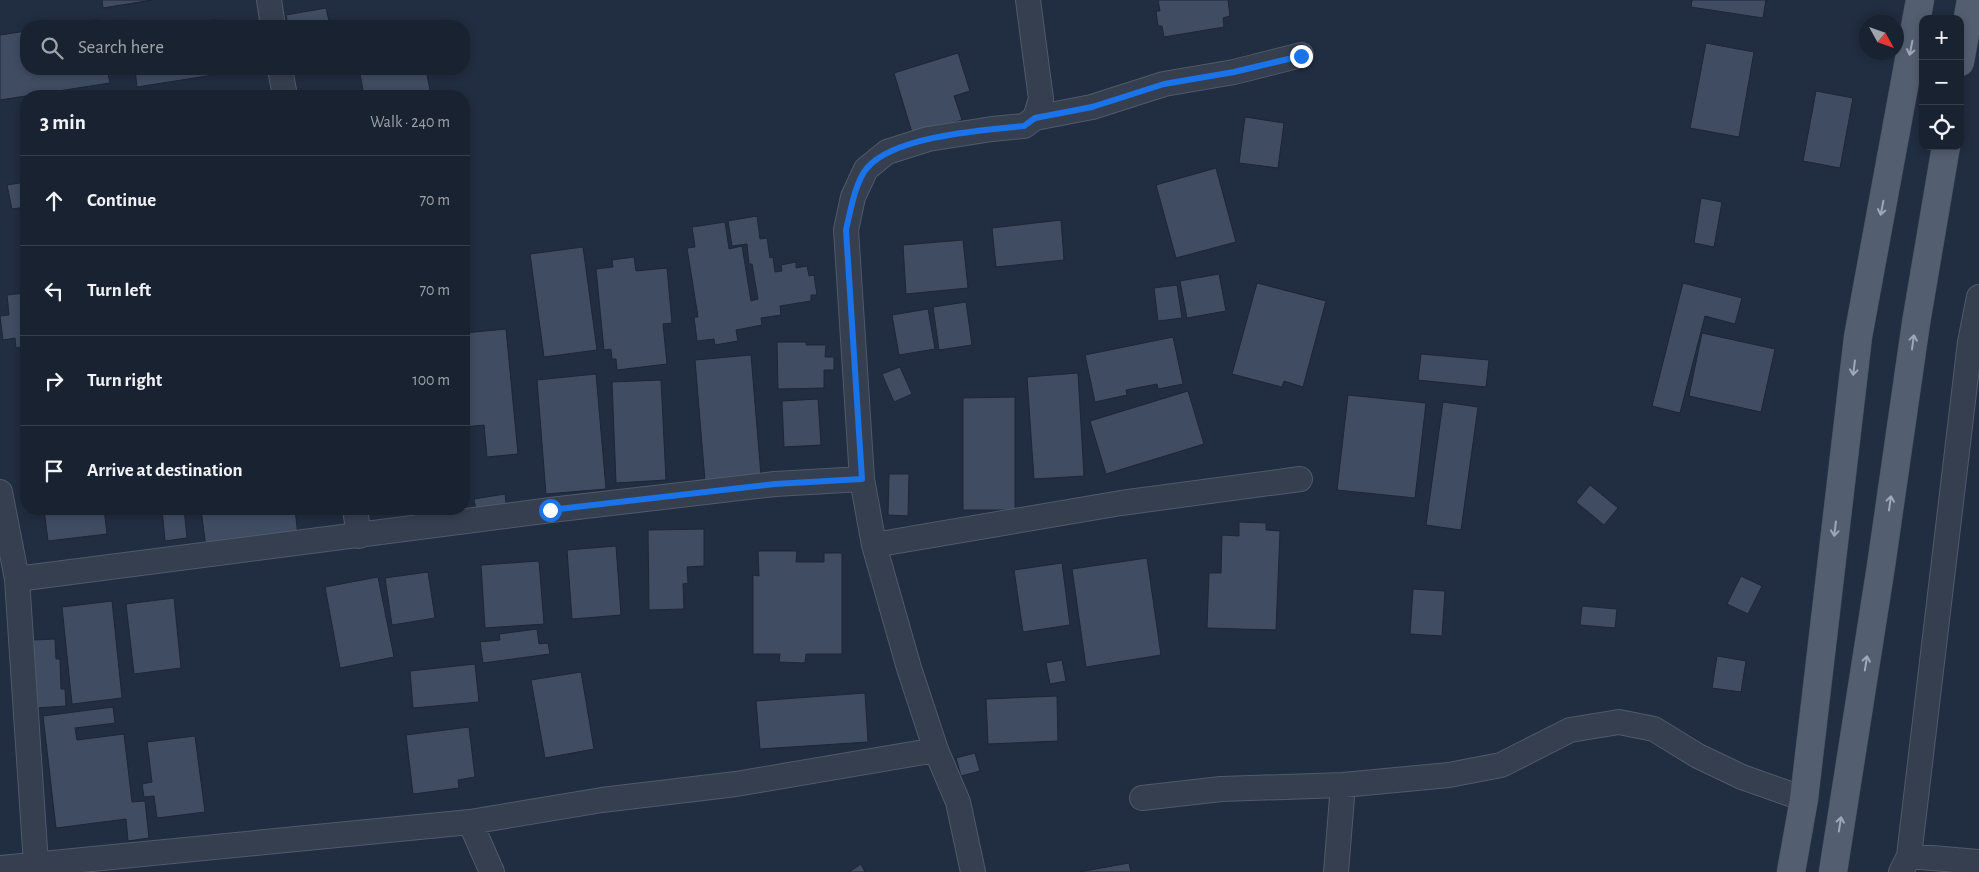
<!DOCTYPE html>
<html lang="en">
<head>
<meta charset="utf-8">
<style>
	body { margin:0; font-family:"Alegreya Sans",sans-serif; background:#262f3c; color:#f1f3f6 }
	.controls { position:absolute; right:15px; top:15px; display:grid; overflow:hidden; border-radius:10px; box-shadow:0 2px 8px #0003 }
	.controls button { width:45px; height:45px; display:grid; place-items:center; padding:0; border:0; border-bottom:1px solid #373f4c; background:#192230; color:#f1f3f6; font:25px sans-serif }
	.compass { position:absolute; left:1859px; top:15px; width:45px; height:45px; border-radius:50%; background:#192230; box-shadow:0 2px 8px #0003; rotate:130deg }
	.stop { position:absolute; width:15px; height:15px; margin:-11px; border:4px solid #1a73e8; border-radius:50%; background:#fff }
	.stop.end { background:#1a73e8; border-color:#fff; box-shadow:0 1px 5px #0008 }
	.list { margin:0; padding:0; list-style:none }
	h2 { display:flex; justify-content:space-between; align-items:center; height:65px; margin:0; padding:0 20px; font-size:21px }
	h2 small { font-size:16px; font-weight:400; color:#9fa4ab }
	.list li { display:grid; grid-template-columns:32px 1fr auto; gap:15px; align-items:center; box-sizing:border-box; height:90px; padding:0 20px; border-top:1px solid #373f4c }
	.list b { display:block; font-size:19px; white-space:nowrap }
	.list em { font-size:16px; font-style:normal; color:#9fa4ab }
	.icon { flex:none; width:28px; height:28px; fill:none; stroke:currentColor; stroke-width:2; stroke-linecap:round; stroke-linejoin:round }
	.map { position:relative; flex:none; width:1979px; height:872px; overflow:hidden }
	.search { position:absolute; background:#192230; box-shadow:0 2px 8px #0003; left:20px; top:20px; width:450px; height:55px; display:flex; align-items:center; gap:12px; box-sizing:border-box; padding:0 18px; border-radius:20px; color:#9fa4ab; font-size:19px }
	.panel { position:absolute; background:#192230; box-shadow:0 2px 8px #0003; left:20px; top:90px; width:450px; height:425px; border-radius:20px }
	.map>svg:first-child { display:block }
	.building { fill:#404c62; stroke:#1d2636 }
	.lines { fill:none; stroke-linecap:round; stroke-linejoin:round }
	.minor-casing { stroke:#515a6a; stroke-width:26 }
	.primary-casing { stroke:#3f4858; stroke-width:29 }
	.minor { stroke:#363f4f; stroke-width:24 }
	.primary { stroke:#535e70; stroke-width:28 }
	.oneway { stroke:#9fa8b9 }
	.route { stroke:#1a73e8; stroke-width:6 }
</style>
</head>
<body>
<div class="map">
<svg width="1979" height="872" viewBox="0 0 1979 872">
	<rect width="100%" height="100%" fill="#212d40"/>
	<path class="building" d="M102,0H152L103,8Z
		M1158,0H1228L1230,16L1223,18L1224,27L1164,37L1162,26H1158L1156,11H1160Z
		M1692,0H1766L1763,18L1691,7Z
		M326,8L330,26H288L286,15Z
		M100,19L101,26H55Z
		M219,19L220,26H173Z
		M122,20V26H107V22Z
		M26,31V69H107L110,83L0,100V35Z
		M1706,43L1754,52L1739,137L1690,128Z
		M958,53L970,91L954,96L962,120L913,136L894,73Z
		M135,69H226V73L137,87Z
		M359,69H426L431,96H356L364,95Z
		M1816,91L1853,98L1840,168L1803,161Z
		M1245,117L1284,123L1278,168L1239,163Z
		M1216,168L1236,242L1176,258L1156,185Z
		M26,182V207L12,209L7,185Z
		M1701,198L1722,202L1714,247L1694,243Z
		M757,216L760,239L767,238L770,258L773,257L775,272L782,271L781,265L796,262V268L807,266L809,276L814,275L817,295H811V301L780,306L781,315L761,318L762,325L736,330L738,341L715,345L714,339L697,341L694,317H698L687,248L695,247L692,227L725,222L729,249L742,246L751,301L758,299L752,264H749L747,244L732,246L728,221Z
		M1061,220L1064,260L996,267L992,228Z
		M963,240L968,288L906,294L903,245Z
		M583,247L597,350L544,357L530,254Z
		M634,257L636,271L667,268L672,323L663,324L667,364L617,370L616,359H612L611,349L604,350L596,269L613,267L612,260Z
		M1219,274L1226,311L1187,318L1180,281Z
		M1257,283L1326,301L1303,387L1284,381L1282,387L1232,374Z
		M1683,283L1742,298L1735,324L1705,316L1680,413L1652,406Z
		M1177,285L1182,318L1158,321L1154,288Z
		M26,293V346L16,348L15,338L3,340L0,316L9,315L7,295Z
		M966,302L972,345L939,350L933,307Z
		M928,309L935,349L899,355L892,315Z
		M506,329L518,454L487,457L484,425L464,427V333Z
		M1702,333L1775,349L1761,412L1689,396Z
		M1173,337L1183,384L1158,389L1157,384L1126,390L1127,395L1095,402L1085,355Z
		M777,342H806V345H826L825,357H834V370H824V388L778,389Z
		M1421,354L1489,360L1486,387L1418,380Z
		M751,355L761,476L705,481L695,360Z
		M900,367L912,394L894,402L882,374Z
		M1078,373L1084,476L1034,479L1027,377Z
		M596,374L606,489L546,494L537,380Z
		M661,380L666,480L616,483L612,382Z
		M1188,391L1204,444L1106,474L1090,421Z
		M1348,395L1426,403L1415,498L1337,490Z
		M1015,397V510H963V398Z
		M818,399L821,445L784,447L782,401Z
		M1443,402L1478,407L1461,530L1426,525Z
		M889,474H909L908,516L888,515Z
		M1590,485L1618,508L1604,525L1576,502Z
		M505,494L507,511L477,516L474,499Z
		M44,509H104L107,534L48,541Z
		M162,509H184L187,538L165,541Z
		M201,509H295L298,536L206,548Z
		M422,509H445L447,518L423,521Z
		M1239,522L1266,523V530L1280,531L1276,630L1207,628L1209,573H1221L1222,535L1239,536Z
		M704,529V566L687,567L688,583L683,584L684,609L649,610L648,530Z
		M616,546L621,615L572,619L567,550Z
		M758,551H797L796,562H824V553H842V654H806L805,663L779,662L780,654H753V575L759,576Z
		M1147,558L1161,655L1086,667L1072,569Z
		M539,561L544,624L485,628L481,565Z
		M1062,563L1070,625L1023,632L1014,570Z
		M428,572L435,618L392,625L385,578Z
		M1741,576L1762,586L1748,614L1727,604Z
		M378,577L394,657L340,668L325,587Z
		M1413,589L1445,591L1442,636L1410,634Z
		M174,598L181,668L134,674L126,604Z
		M112,601L122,698L72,704L62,607Z
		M1582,606L1617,609L1615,628L1580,625Z
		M537,629L539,644L548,643L550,654L483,663L480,642L500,640L499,634Z
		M55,639L56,659H60L61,689H65L66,706L35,708L33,640Z
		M1717,656L1746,661L1741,692L1712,688Z
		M1062,660L1066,681L1050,684L1046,663Z
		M475,664L479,702L413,708L410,671Z
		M581,672L594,749L545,758L531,680Z
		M865,693L868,742L760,749L756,701Z
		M1057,696L1058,741L988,744L986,699Z
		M113,707L115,723L75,728L77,740L124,734L132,802L145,801L149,838L128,841L126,819L56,828L43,716Z
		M469,727L475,777L458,780L459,788L413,794L406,735Z
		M195,736L205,812L157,818L154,796L144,797L142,784L152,782L147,742Z
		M975,753L980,771L961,776L956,758Z
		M1129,863L1131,872H1079Z
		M861,864L865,872H849Z"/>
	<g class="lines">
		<defs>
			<path id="minor" d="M269,0L273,26
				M280,69L285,96
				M1035,118L1092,107L1164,84L1234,72L1301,55
				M0,492L17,579L36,864
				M355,509L359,536
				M874,545L1121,503L1300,479
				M17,579L551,510L775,484L862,479
				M1142,798L1221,789L1343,785L1449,775L1501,765L1570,730L1619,722L1654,729L1698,756L1742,777L1804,799
				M470,822L492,872
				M1909,856L1979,862
				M0,868L470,822L602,800L736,784L936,750
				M973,872L958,802L936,750L909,668L874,545L862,479L846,230L853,197L866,169L887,152L928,139L992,129L1024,126L1035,118L1041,99L1028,0
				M1336,872L1343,785
				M1901,872L1909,856L1970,342L1979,297"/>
			<path id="primary" d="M1960,62L1971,0
				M1791,872L1804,799L1858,337L1920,0
				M1833,872L1881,566L1916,323L1946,146"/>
		</defs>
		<use href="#minor" class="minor-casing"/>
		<use href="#primary" class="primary-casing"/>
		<use href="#minor" class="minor"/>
		<use href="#primary" class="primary"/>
	</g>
	<defs><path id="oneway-shaft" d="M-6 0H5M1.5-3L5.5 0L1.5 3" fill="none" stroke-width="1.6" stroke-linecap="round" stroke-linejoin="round" transform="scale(1.25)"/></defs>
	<g class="oneway">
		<use href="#oneway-shaft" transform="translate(1911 48) rotate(101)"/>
		<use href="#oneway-shaft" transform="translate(1882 208) rotate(101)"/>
		<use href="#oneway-shaft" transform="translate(1913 342) rotate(-82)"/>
		<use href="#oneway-shaft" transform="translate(1854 368) rotate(97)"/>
		<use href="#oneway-shaft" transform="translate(1890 503) rotate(-82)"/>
		<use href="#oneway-shaft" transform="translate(1835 529) rotate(97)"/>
		<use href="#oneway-shaft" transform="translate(1866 663) rotate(-81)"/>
		<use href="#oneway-shaft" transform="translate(1840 824) rotate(-81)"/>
	</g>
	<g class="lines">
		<path class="route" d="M550,510L775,484L862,479L846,230C850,213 855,182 867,168C894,136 983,130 1024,126L1035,118L1092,107L1164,84L1234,72L1301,56"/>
	</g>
</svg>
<div class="controls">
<button>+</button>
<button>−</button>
<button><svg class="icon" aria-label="locate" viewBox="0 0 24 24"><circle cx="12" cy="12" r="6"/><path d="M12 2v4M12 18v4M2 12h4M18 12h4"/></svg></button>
</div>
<svg class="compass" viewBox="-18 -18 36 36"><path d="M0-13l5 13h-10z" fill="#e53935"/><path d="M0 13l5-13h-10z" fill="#9fa4ab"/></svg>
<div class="stop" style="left:550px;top:510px"></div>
<div class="stop end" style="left:1301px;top:56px"></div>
<div class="search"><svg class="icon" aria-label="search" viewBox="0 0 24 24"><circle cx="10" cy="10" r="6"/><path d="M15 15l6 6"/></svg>Search here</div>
<section class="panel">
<h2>3 min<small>Walk · 240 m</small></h2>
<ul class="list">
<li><svg class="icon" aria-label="ahead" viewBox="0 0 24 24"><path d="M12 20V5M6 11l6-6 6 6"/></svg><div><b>Continue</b></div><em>70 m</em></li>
<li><svg class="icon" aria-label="left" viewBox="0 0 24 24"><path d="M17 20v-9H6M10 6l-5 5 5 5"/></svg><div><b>Turn left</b></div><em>70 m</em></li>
<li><svg class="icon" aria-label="right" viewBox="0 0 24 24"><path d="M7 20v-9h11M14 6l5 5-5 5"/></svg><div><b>Turn right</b></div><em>100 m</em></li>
<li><svg class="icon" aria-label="arrive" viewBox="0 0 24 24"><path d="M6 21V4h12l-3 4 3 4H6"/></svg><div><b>Arrive at destination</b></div></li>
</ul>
</section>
</div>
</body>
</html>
